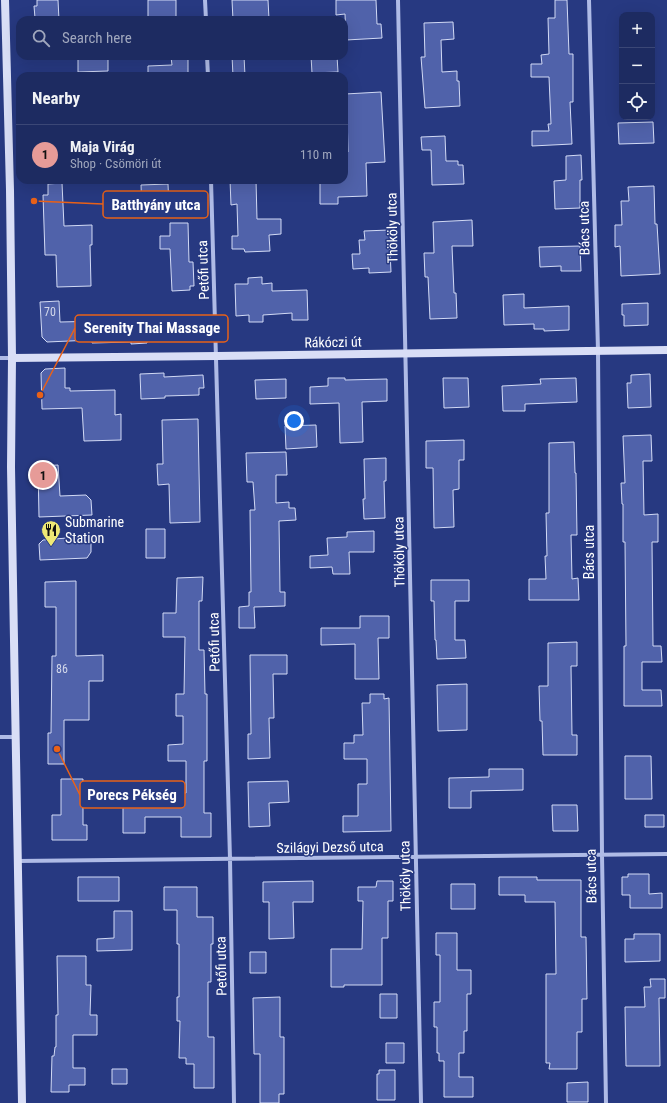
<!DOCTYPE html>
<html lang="en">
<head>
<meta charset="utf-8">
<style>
	body { margin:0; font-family:"Roboto Condensed",sans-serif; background:#253367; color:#f1f3f6 }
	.controls { position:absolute; right:12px; top:12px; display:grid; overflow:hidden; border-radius:8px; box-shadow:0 4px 16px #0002 }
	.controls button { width:36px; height:36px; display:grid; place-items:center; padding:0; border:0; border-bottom:1px solid #3b4776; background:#1d2b61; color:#f1f3f6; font:20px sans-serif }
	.you { position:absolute; left:294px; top:421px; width:14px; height:14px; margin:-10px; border:3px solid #fff; border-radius:50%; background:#1a73e8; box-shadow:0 0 0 6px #1a73e833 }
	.badge { display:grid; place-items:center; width:26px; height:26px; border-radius:50%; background:#e69b98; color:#111; font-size:13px; font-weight:700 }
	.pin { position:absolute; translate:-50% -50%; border:2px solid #fff; box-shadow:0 1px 4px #0006 }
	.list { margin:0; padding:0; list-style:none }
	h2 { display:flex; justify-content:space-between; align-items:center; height:52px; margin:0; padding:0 16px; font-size:17px }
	h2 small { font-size:13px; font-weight:400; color:#a0a7bd }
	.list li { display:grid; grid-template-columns:26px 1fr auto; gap:12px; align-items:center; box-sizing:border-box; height:60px; padding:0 16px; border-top:1px solid #3b4776 }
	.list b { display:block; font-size:15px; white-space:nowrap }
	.list p { margin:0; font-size:13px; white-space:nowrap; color:#a0a7bd }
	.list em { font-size:13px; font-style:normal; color:#a0a7bd }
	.icon { flex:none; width:22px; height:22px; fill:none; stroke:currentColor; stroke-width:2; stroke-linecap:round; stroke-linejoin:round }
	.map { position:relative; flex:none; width:667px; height:1103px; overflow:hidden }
	.search { position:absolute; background:#1d2b61; box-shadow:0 4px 16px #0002; left:16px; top:16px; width:332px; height:44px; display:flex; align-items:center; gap:10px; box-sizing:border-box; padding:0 14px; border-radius:12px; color:#a0a7bd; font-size:15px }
	.panel { position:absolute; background:#1d2b61; box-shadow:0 4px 16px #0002; left:16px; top:72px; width:332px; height:112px; border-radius:12px }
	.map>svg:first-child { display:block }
	.building { fill:#5062aa; stroke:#d2daf5 }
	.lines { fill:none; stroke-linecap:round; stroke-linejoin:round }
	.street { stroke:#afbbe6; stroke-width:4 }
	.secondary { stroke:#d9def6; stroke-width:8 }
	.labels { text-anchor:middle; stroke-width:3; stroke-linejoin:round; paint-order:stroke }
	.number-label { font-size:12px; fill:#d3d8ea }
	.street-label { font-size:14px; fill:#fff; stroke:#273981 }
	.poi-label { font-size:14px; fill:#fff; stroke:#273981; text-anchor:start }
	.leader { fill:none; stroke:#e96118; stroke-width:1.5 }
	.callout-dot { fill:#e96118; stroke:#273981; stroke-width:1.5 }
	.callout { fill:#273981; stroke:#e96118; stroke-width:1.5 }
	.callout-label { font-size:15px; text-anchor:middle; font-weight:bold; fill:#fff }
</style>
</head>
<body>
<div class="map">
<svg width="667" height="1103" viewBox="0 0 667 1103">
	<rect width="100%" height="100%" fill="#273981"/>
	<path class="building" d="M37,0H58L59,20H37V18H35L34,6H37Z
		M148,0H176V20H148Z
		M232,0H268L269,19L233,20Z
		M336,0H376L377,24H381L382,38L346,40L345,14L336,15Z
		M555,0H567L569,54H573V102H570L572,144L532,146V131H549L548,124H551L549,77H531V64H542L541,55L549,54L548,18H555Z
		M453,22L454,39L441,40L442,72L457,71V81H459L460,106L425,108L421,57H425L424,23Z
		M78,56H108V71L78,72Z
		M188,56V76H148V66L172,65L171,57Z
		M232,56H244L245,76H233Z
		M311,56H337L338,72L312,73Z
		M381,92L385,162L366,163L367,196L338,197V204H320V180H344V152H348L347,112H346L345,94Z
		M653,122L654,143L619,144L618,123Z
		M445,136L446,161H458V165H463L464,184L432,185L431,150H422L421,137Z
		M581,155L582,180H580V208L555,209L554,181L566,180V156Z
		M230,180H256L257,219H281V234L269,235L270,251L245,252L244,249H232V236H238L237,204L231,205Z
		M62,183L64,226L92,225V245H90L91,286L57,287L56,255H45L43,195H48V184Z
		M168,184L169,208L142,209L141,185Z
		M654,186L655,224H657L660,274L621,276L620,246L615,247V225H622L621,201H629L628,187Z
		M472,220L473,246H452L454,293H456L457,318L430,319L428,277H425L424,253H434L433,222Z
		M170,223H188L189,262H193L194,286H190V290L172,291L170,249H160V236H170Z
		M389,230L391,272L369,273V268L353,269L352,254H360L359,240H365L364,231Z
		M580,246L581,271H561V266L540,267L539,247Z
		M262,277V284L272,283V291L307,290L308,320H292V313L263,315V322H249V315L236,316L235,284H248V278Z
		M524,294V308L569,306V330L544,331V329H534V324L504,325L503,295Z
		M59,301L60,322L102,321V323L130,322V321L161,319V316H181L182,323H194L195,335L147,337V343L131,344V342L92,343V340L47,342L42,337L40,302Z
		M648,303V325L624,326V315H622V304Z
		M65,368V388H70V391L115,390V415L121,414V440L84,441L82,408L42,409L41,373L45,369Z
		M164,373V377L203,375L204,388H199V395L165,396V398L141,399L140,374Z
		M650,374L651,407L628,408L627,383H631V375Z
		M328,378H345V380L387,379V401L362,402L363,442L340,443L339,403L310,404V387L328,386Z
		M443,378H468L469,407L444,408Z
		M576,378L577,402L525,404V411H503L502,386L541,384L540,379Z
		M286,379V398L256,399L255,380Z
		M198,419L200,522L170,523L169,484L158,485L157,464H163L162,420Z
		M316,425L317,447L286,449L285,426Z
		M651,435L652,461H643L644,515L658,514V542H652L653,646H661L662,662H642V690H661L662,706H624V646H626L625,542H623V504H622L621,483H625L623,436Z
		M464,440V460H459V489L453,490L454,527L434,528L433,468H426V441Z
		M574,442L575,473H576L577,535H571L572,579L578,578L579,600H529V579H546L545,556H547L546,513H549V443Z
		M286,452L287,475H276V503L289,502V508H295L296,520L279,521L280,592H285V606L254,607L255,628H239V607L249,606V592H251L250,510H255L253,482H247L246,453Z
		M386,458V481H384L385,518L364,519L363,499H365L364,459Z
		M58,465L60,496L86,495L91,500L92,515L39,517L38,466Z
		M146,529H165V558H146Z
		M374,531V552H349L350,574H333L332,567L310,568V556L328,555L327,538L347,537V532Z
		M91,536V552L87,558L40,560L39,544L43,540Z
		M203,577L202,601H199V650H204L205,694H207V761H204V813H211V837H181V817H145V833H123V789H144L145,793H186V761H168V745L183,744V716H176V694H184L185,637H163V613H176L177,578Z
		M431,580H469V601H455V640H465L466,658L437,659L436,640H435L434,601H431Z
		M76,581V656L103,655V681H89V720H64V764H48V733H51L52,656H56V607H45V582Z
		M360,616H389V638H378L379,679H355V644L321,645V628H360Z
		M577,642V666H571L572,735H577V755H543L542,721H540L539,686H548V643Z
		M250,655H287V674H273L274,718H269L270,758L248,759V734H251Z
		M467,684V730L438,731L437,685Z
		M370,694H384V699L389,698L391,831L343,832V816H358V784H367V759H344V743H354V735H363L362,703H370Z
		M625,756H651L652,799H625Z
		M489,769H523V790L471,791V808H449V778L489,777Z
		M61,779H83V825H87V840H52V815H61Z
		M288,781L289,802L269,803L270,826L249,827L248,782Z
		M552,805H577L578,831H553Z
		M645,815H664V827H645Z
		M628,874H649V894L662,893V908H630V895H622V877H628Z
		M78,877H119V901H78Z
		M499,877H537V880H581V937H586L587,999H582V1032H577V1069H549L550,1063H546V974H556L555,902H525V895H499Z
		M313,881V902H293L294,938L269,939V902H263V882Z
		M377,881H393V901H388V938H382V985H344V987H331V949H362L363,901H358V887H376Z
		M451,884H475V909H451Z
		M164,887H197V917H213V944H211V982H208V1037H214V1088H194V1064H186V1058H179L180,1021H177V997H179V944H177V910H164Z
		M114,911H132V950L97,951V939L114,938Z
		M436,933H457V970H471V994H467V1031H464V1053H459V1077H473V1097H444V1061H439V1053H437V1027H434V1002H440V955H436Z
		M634,934H660V961L625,962V939H634Z
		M250,952H266V973H250Z
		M57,956H86V985H91L90,1015H97V1035H73V1068H85V1085H69V1092H51L52,1056H54L55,1047H56V1015H58Z
		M650,979H665V998H659L660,1066H626L625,1007H645L644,987H651Z
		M380,994H397V1018H380Z
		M280,997V1037H284V1094H279V1103H260V1054H254L253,998Z
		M386,1043H404V1063H386Z
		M112,1069H127V1084H112Z
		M379,1070H395V1100H377V1074H379Z
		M588,1082V1102H567V1083Z"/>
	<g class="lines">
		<path class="street" d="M205,0L206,20
			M398,0L421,1103
			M589,0L598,351L602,855L606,1103
			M207,56L208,76
			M211,180L230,859L234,1103
			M0,358H12
			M0,737H15
			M17,861L667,854"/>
		<path class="secondary" d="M5,0L10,190L12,358L11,467L22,1103
			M12,358L217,356L667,350"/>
	</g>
	<defs>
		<symbol id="restaurant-pin" viewBox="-11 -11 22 30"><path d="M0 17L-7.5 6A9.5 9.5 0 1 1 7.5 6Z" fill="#eee875" stroke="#273981"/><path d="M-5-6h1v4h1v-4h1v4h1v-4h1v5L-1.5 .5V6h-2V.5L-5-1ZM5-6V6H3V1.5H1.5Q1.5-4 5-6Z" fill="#111"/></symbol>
	</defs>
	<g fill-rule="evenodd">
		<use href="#restaurant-pin" x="40" y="519" width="22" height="30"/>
	</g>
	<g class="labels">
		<g class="number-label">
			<text x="50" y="316">70</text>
			<text x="62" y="673">86</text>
		</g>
		<g class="street-label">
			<text transform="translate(392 228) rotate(-91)" y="5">Thököly utca</text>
			<text transform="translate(584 228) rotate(-91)" y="5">Bács utca</text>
			<text transform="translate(203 270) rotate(-92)" y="5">Petőfi utca</text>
			<text transform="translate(333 342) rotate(-1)" y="5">Rákóczi út</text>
			<text transform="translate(399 552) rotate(-91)" y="5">Thököly utca</text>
			<text transform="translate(589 552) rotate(-90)" y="5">Bács utca</text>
			<text transform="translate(214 642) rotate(-91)" y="5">Petőfi utca</text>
			<text transform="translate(330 847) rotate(-1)" y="5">Szilágyi Dezső utca</text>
			<text transform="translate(405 876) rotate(-91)" y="5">Thököly utca</text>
			<text transform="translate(591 876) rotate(-91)" y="5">Bács utca</text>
			<text transform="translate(221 966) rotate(-91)" y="5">Petőfi utca</text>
		</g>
		<g class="poi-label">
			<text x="65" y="527">Submarine<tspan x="65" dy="16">Station</tspan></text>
		</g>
	</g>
	<path class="leader" d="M34 201L103 204M40 395L75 328M57 749L80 795"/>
	<g class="callout-dot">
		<circle cx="34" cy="201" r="4"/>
		<circle cx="40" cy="395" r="4"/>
		<circle cx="57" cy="749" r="4"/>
	</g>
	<g class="callout">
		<rect x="103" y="191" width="105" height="27" rx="4"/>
		<rect x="75" y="315" width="153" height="27" rx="4"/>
		<rect x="80" y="781" width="105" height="27" rx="4"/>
	</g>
	<g class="callout-label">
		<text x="156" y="210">Batthyány utca</text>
		<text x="152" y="333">Serenity Thai Massage</text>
		<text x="132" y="800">Porecs Pékség</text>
	</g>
</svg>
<div class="controls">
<button>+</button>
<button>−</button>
<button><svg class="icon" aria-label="locate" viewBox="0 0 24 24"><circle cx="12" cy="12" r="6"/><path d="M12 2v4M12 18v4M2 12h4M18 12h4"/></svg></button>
</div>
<div class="you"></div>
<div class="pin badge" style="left:43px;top:475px">1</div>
<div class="search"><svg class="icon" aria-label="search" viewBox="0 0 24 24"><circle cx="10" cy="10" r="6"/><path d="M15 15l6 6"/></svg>Search here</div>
<section class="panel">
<h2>Nearby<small></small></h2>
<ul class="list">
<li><span class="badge">1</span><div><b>Maja Virág</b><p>Shop · Csömöri út</p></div><em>110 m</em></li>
</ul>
</section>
</div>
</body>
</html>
